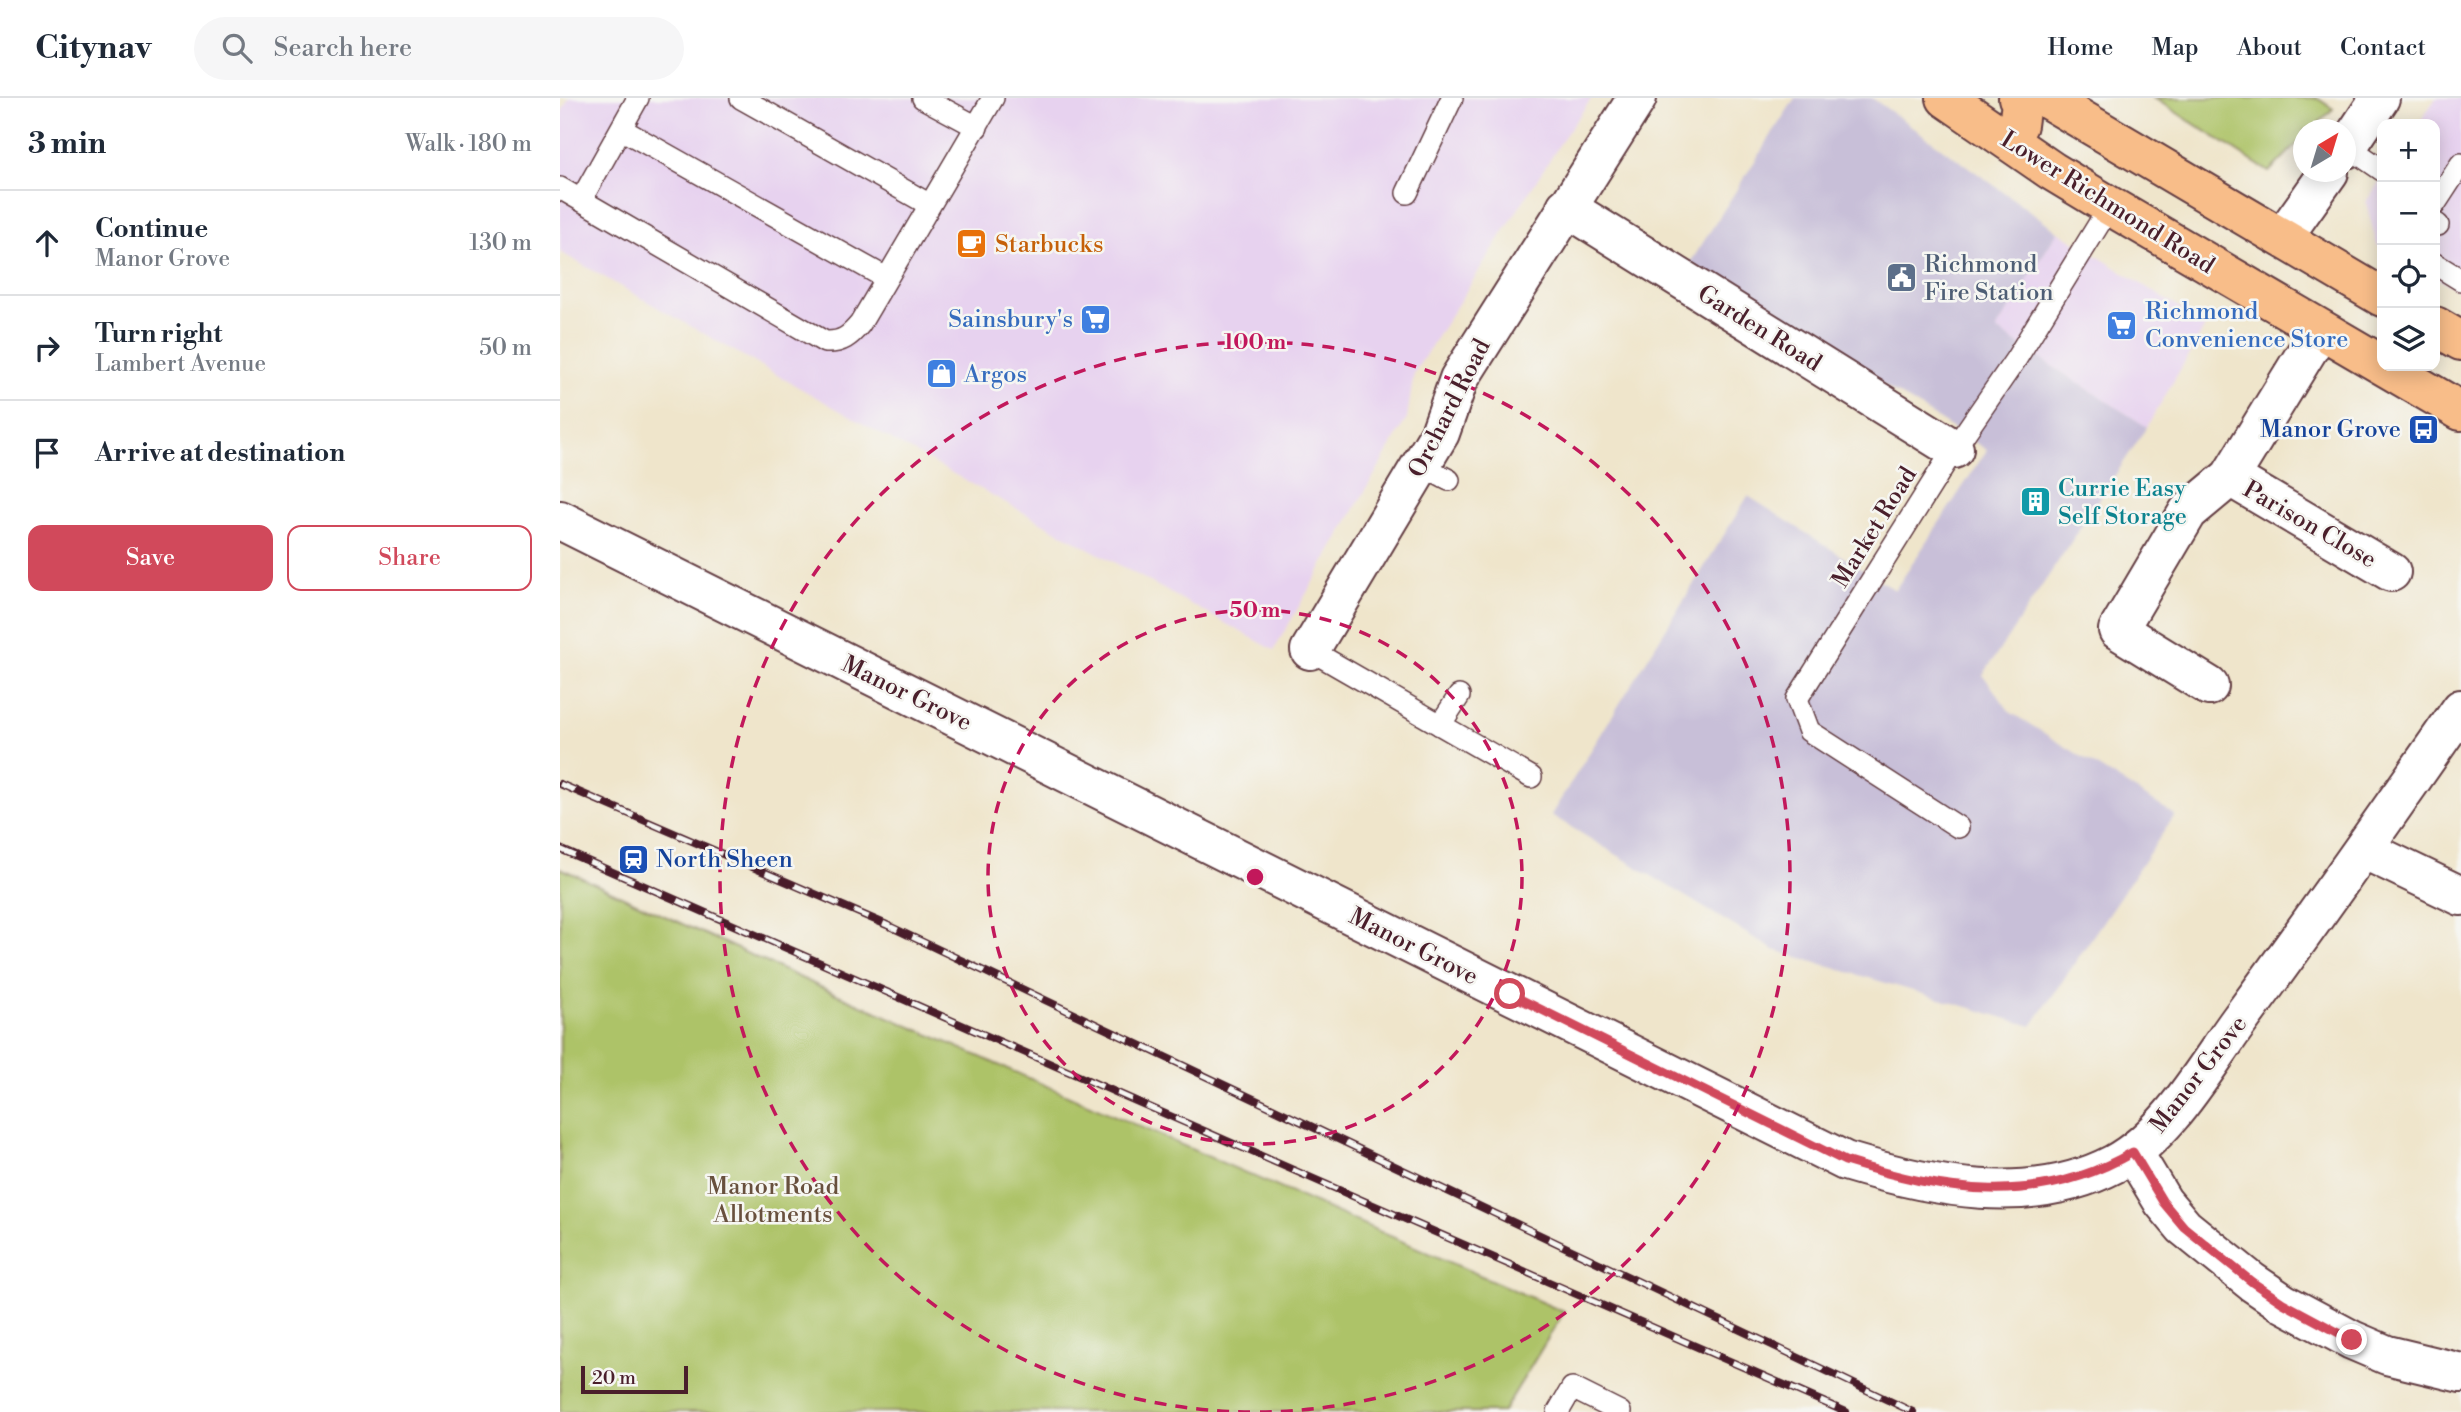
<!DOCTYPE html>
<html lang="en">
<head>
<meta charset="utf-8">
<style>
	body { margin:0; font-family:"Libre Bodoni",serif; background:#f6f6f7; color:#1f2937 }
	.controls { position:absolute; right:21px; top:21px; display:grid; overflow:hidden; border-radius:14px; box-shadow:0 4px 18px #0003 }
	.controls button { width:63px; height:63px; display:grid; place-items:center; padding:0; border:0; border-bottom:2px solid #e0e1e3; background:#fff; color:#1f2937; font:35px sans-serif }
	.compass { position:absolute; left:1733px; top:21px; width:63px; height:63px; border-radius:50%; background:#fff; box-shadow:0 4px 18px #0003; rotate:38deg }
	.scale { position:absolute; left:21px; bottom:18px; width:107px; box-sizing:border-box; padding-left:7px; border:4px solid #4a1f2b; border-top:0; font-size:19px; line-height:24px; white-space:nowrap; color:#4a1f2b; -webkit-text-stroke:5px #f6f6f2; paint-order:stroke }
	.stop { position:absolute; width:21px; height:21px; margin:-16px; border:5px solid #d1495b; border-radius:50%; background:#fff }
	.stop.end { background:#d1495b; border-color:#fff; box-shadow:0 2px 7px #0008 }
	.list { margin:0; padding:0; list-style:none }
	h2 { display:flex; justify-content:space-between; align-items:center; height:91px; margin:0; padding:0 28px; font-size:30px }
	h2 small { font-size:23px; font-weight:400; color:#747a83 }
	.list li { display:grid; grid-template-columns:46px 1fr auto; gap:21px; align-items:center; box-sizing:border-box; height:105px; padding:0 28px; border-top:2px solid #e0e1e3 }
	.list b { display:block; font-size:26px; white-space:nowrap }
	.list p { margin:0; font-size:23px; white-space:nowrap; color:#747a83 }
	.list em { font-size:23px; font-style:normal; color:#747a83 }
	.actions { display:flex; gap:14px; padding:21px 28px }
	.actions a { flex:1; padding:16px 0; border:2px solid #d1495b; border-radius:14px; text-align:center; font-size:24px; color:#d1495b }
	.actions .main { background:#d1495b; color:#fff }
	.icon { flex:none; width:38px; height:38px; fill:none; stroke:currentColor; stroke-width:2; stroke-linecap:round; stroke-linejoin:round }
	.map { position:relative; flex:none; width:1901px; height:1314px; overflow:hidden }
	header { display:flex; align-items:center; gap:42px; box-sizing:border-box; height:98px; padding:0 35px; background:#fff; border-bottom:2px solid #e0e1e3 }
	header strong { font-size:33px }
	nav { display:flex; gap:38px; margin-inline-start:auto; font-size:24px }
	.search { width:490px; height:63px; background:#f6f6f7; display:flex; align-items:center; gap:18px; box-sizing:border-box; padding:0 24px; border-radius:38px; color:#747a83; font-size:26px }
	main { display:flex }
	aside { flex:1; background:#fff }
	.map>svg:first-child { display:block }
	.built { fill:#e7d2ef }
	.industrial { fill:#c8bfd8 }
	.green { fill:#adc368; stroke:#7c714a; stroke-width:2 }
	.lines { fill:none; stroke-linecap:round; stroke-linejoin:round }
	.service-casing { stroke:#633d43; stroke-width:24 }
	.minor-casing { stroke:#633d43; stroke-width:42 }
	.trunk-casing { stroke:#633d43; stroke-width:42 }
	.service { stroke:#fff; stroke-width:21 }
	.minor { stroke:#fff; stroke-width:38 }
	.trunk { stroke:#f8bd89; stroke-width:38 }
	.rail-casing { stroke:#4a1f2b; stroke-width:8 }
	.rail { stroke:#f6f6f2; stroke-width:5; stroke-dasharray:16; stroke-linecap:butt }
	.route { stroke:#d1495b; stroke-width:9 }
	.ring { fill:none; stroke:#c2185b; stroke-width:3.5; stroke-dasharray:12 9 }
	.labels { text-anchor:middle; stroke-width:5; stroke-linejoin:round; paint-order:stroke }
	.street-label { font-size:24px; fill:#4a1f2b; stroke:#f6f6f2 }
	.food-label { font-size:24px; fill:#c56008; stroke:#f6f6f2; text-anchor:start }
	.service-label { font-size:24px; fill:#4e5e75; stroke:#f6f6f2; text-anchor:start }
	.shop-label { font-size:24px; fill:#366cbe; stroke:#f6f6f2; text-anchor:start }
	.transit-label { font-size:24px; fill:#164399; stroke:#f6f6f2; text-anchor:end }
	.culture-label { font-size:24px; fill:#0d838f; stroke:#f6f6f2; text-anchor:start }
	.park-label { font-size:24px; fill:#68503d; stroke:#f6f6f2 }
	.centre { fill:#c2185b; stroke:#f6f6f2; stroke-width:3.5 }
	.ring-label { font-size:21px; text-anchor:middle; font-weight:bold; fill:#c2185b; stroke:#f6f6f2; stroke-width:5; stroke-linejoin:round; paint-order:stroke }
</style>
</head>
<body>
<header>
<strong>Citynav</strong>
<div class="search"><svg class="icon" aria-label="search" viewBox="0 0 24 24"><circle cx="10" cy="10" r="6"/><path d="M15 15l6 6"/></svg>Search here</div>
<nav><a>Home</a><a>Map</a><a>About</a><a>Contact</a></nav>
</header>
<main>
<aside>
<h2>3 min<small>Walk · 180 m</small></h2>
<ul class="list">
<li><svg class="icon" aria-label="ahead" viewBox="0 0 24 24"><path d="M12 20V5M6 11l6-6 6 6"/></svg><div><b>Continue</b><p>Manor Grove</p></div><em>130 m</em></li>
<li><svg class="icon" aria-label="right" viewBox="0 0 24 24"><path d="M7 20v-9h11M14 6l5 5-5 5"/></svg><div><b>Turn right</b><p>Lambert Avenue</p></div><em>50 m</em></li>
<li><svg class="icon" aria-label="arrive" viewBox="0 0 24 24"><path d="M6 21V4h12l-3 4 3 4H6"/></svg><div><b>Arrive at destination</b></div></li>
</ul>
<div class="actions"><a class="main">Save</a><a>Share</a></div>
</aside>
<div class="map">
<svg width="1901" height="1314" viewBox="0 0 1901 1314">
	<rect width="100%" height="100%" fill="#f6f6f2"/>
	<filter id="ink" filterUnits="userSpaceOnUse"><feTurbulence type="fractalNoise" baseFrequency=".0143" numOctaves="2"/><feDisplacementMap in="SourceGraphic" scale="14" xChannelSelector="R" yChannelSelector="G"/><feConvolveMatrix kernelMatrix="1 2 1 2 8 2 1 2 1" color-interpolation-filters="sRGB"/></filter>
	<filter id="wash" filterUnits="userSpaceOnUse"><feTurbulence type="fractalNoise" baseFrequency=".00686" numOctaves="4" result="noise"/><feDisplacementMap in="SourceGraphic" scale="28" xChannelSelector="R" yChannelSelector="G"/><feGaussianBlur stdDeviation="1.57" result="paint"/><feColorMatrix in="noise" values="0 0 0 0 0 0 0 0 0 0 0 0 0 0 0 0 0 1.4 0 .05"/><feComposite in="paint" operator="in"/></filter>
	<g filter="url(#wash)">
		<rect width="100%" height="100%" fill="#efe5cb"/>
		<path class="built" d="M9,0H1032L1006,36L854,275L847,320L714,552L337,345L0,154V17Z
			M1876,0H1901V194L1875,179V26H1858Z
			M1822,80V150L1817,147L1806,104Z
			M1498,133L1646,227L1587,329L1436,232Z"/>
		<path class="industrial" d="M1235,0H1312L1498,133L1436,232L1587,329L1423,577L1450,614L1615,717L1472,928L1214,852L991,717L1188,398L1335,492L1427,352L1130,165Z"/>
		<path class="green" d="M1594,0H1757L1773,11L1752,31L1744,32L1743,40L1709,74Z
			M0,770L267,892L1004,1214L943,1314H0Z"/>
	</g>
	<g filter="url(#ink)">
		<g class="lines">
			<defs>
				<path id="service" d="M181,0L370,107
					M363,0L417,29
					M61,31L326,180
					M1787,48L1822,72
					M0,90L265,244C282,245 290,238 300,226L433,0
					M847,95L892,0
					M21,102L78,0
					M1875,106L1901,66
					M1875,125L1878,127
					M1875,166L1901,182
					M862,368L889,382
					M750,552L971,679
					M880,627L899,598
					M1398,729L1249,633L1237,601L1394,351L1456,261L1550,108
					M998,1314L1012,1290L1060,1314"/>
				<path id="minor" d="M1786,51L1820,0
					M1006,109L1394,351
					M1723,139L1769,74
					M1670,379L1831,474
					M0,422L1285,1063C1371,1089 1470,1110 1554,1066C1608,1037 1644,971 1679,923C1755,820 1828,716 1901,611
					M750,552L880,335L899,281L1077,0
					M1649,588L1558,532L1628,414L1670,379L1760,232
					M1803,751L1901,798
					M1573,1054L1603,1104L1624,1129L1692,1184L1723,1205L1792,1242L1827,1257L1901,1275"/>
				<path id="trunk" d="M1386,0L1492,73L1550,108L1901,313
					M1485,0L1822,199
					M1448,42L1458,27L1461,5L1458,0
					M1875,228L1901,243"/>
			</defs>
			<use href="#service" class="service-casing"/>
			<use href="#minor" class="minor-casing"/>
			<use href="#trunk" class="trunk-casing"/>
			<use href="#service" class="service"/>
			<use href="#minor" class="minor"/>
			<use href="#trunk" class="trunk"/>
			<defs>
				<path id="rail" d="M0,686L327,827L1353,1314
					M0,751L1286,1314"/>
			</defs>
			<use href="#rail" class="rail-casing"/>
			<use href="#rail" class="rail"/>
		</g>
	</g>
	<g class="lines" filter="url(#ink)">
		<path class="route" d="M950,896L1285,1063C1385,1094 1478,1110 1573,1054L1603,1104L1624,1129L1692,1184L1723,1205L1792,1242"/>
	</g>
	<g class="ring">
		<circle cx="695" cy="779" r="267"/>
		<path d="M690 1314A535 535 0 1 1 700 1314"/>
	</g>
	<defs>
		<symbol id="cafe-square" viewBox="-11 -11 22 22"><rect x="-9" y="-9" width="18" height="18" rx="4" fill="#e8710a" stroke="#f6f6f2"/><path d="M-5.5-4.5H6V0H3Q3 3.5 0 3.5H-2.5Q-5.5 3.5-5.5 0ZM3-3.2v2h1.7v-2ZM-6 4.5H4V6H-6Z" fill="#fff"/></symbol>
		<symbol id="civic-square" viewBox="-11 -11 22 22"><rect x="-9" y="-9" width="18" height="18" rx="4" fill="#5c6f8a" stroke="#f6f6f2"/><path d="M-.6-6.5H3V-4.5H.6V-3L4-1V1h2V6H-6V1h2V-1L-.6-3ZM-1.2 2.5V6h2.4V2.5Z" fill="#fff"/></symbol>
		<symbol id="supermarket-square" viewBox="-11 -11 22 22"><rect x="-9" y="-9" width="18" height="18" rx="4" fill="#3f7fe0" stroke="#f6f6f2"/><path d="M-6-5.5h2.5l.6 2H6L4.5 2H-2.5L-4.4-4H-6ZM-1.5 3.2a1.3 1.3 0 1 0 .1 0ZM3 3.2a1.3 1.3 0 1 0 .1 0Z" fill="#fff"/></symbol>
		<symbol id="shop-square" viewBox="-11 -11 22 22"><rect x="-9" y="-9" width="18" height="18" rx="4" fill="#3f7fe0" stroke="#f6f6f2"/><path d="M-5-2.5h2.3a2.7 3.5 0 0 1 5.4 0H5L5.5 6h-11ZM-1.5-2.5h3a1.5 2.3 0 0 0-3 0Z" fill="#fff"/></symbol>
		<symbol id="bus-square" viewBox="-11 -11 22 22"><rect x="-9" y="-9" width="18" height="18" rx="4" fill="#1a4fb4" stroke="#f6f6f2"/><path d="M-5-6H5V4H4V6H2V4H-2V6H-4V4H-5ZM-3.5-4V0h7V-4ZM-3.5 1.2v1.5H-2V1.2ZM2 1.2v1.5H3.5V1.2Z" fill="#fff"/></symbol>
		<symbol id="building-square" viewBox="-11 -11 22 22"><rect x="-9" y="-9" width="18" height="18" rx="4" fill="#0f9aa8" stroke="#f6f6f2"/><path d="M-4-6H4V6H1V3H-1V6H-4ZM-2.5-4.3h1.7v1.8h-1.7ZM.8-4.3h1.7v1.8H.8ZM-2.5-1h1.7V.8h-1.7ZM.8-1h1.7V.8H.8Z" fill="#fff"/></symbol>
		<symbol id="station-square" viewBox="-11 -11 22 22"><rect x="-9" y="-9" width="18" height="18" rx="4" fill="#1a4fb4" stroke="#f6f6f2"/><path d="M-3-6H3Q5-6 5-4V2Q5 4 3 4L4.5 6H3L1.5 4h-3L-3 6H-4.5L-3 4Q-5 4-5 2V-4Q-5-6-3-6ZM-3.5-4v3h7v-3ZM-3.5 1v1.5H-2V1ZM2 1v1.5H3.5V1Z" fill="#fff"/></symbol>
	</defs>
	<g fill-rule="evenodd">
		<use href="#cafe-square" x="394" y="128" width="35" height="35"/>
		<use href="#civic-square" x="1324" y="162" width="35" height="35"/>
		<use href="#supermarket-square" x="518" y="204" width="35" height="35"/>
		<use href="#supermarket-square" x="1544" y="210" width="35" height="35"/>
		<use href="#shop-square" x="364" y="258" width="35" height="35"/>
		<use href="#bus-square" x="1846" y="314" width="35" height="35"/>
		<use href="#building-square" x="1458" y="386" width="35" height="35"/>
		<use href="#station-square" x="56" y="744" width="35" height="35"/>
	</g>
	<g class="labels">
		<g class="street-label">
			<text transform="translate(1548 104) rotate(32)" y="8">Lower Richmond Road</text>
			<text transform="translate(1200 230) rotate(32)" y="8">Garden Road</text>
			<text transform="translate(889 310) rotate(-63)" y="8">Orchard Road</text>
			<text transform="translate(1750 426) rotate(30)" y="8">Parison Close</text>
			<text transform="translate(1314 429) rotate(-58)" y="8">Market Road</text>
			<text transform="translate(347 595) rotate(26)" y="8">Manor Grove</text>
			<text transform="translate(854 848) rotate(27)" y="8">Manor Grove</text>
			<text transform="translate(1638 976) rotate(-52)" y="8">Manor Grove</text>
		</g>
		<g class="food-label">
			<text x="435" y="154">Starbucks</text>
		</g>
		<g class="service-label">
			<text x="1364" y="174">Richmond<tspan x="1364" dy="28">Fire Station</tspan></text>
		</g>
		<g class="shop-label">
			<text x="1585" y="221">Richmond<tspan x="1585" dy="28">Convenience Store</tspan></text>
			<text x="513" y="229" text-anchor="end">Sainsbury's</text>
			<text x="404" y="284">Argos</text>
		</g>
		<g class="transit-label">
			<text x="1841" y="339">Manor Grove</text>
			<text x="96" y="769" text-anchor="start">North Sheen</text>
		</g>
		<g class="culture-label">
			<text x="1498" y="398">Currie Easy<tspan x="1498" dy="28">Self Storage</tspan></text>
		</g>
		<g class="park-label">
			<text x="213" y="1096">Manor Road<tspan x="213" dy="28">Allotments</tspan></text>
		</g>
	</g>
	<circle cx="695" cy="779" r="10" class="centre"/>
	<g class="ring-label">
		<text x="695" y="251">100 m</text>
		<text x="695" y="519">50 m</text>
	</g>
</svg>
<div class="controls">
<button>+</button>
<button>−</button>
<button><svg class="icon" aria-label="locate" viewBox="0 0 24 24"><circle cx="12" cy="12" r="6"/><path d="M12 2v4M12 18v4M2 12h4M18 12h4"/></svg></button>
<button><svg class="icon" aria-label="layers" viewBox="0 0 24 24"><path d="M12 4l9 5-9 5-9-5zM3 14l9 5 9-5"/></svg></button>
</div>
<svg class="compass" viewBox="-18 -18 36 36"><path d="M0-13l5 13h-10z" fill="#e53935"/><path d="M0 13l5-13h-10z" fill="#747a83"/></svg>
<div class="scale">20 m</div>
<div class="stop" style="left:950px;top:896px"></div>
<div class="stop end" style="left:1792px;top:1242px"></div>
</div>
</main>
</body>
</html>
